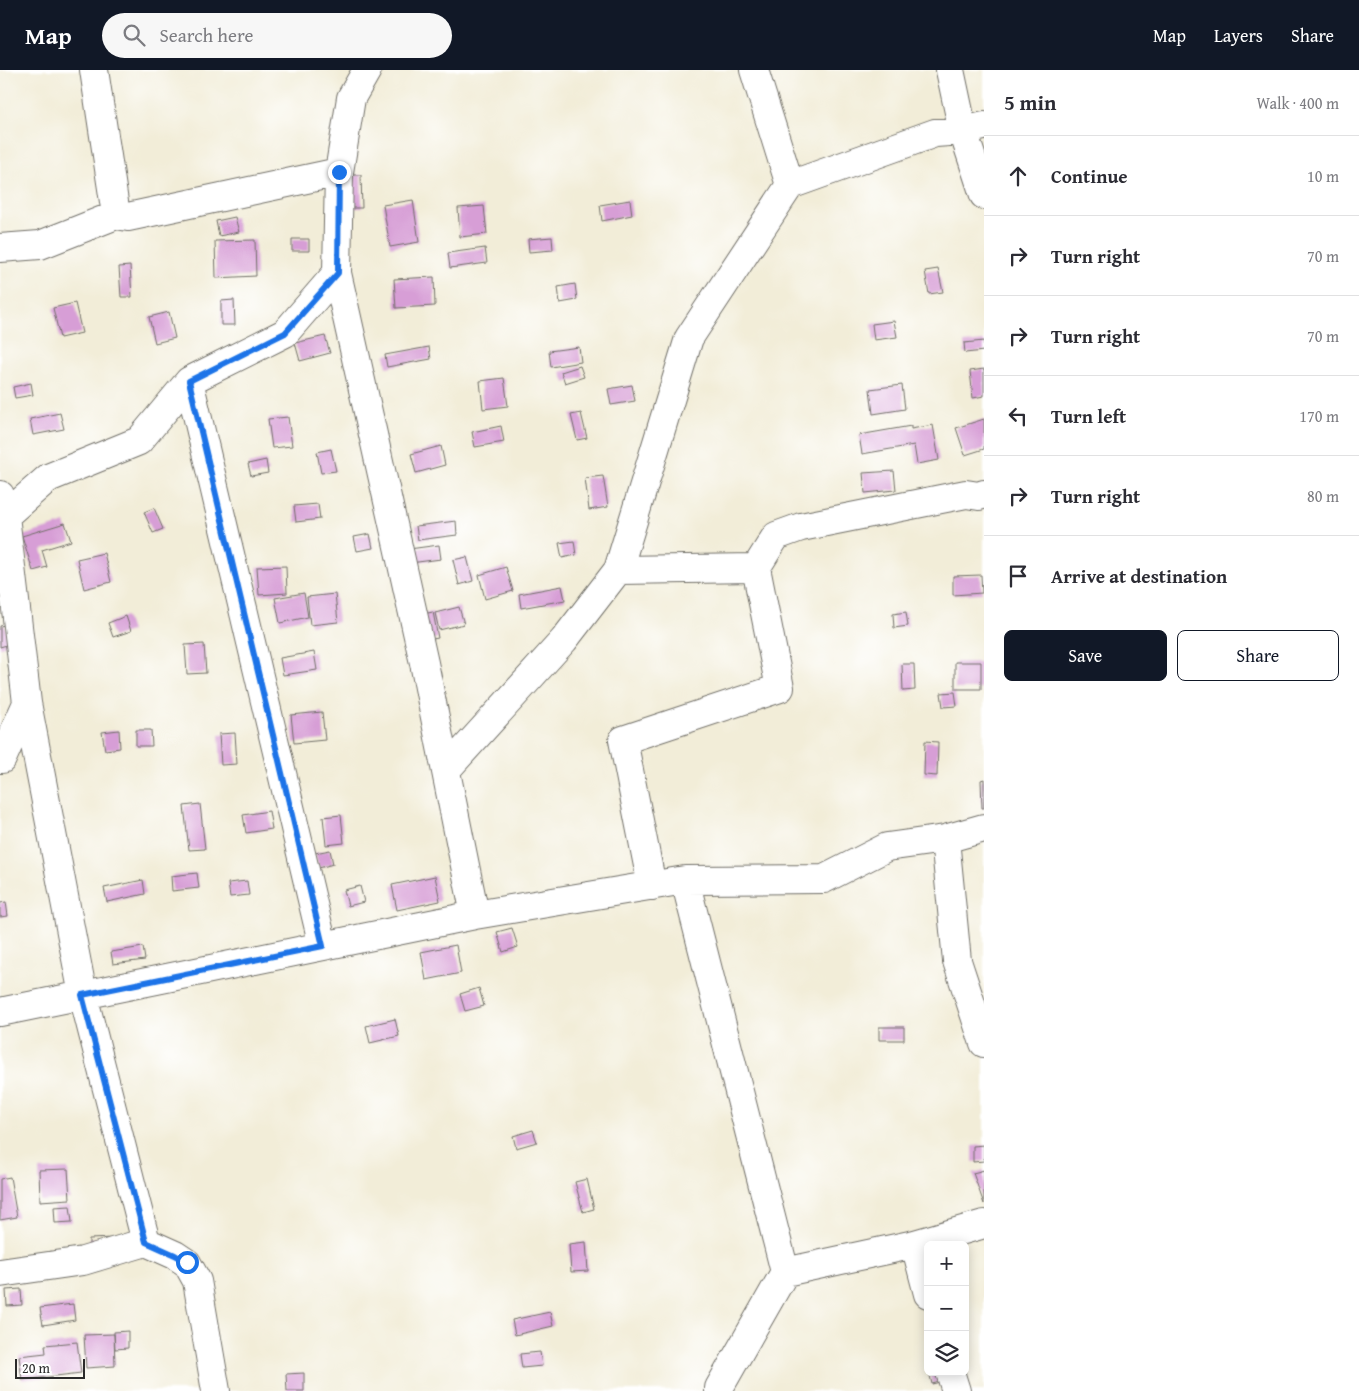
<!DOCTYPE html>
<html lang="en">
<head>
<meta charset="utf-8">
<style>
	body { margin:0; font-family:"Gentium Book Plus",serif; background:#f7f7f7; color:#2b2b33 }
	.controls { position:absolute; right:15px; bottom:15px; display:grid; overflow:hidden; border-radius:8px; box-shadow:0 2px 12px #0003 }
	.controls button { width:45px; height:45px; display:grid; place-items:center; padding:0; border:0; border-bottom:1px solid #e1e1e2; background:#fff; color:#2b2b33; font:25px sans-serif }
	.scale { position:absolute; left:15px; bottom:12px; width:70px; box-sizing:border-box; padding-left:5px; border:2px solid #2b2b2b; border-top:0; font-size:14px; line-height:18px; white-space:nowrap; color:#2b2b2b; -webkit-text-stroke:4px #fff; paint-order:stroke }
	.stop { position:absolute; width:15px; height:15px; margin:-11px; border:4px solid #1a73e8; border-radius:50%; background:#fff }
	.stop.end { background:#1a73e8; border-color:#fff; box-shadow:0 1px 5px #0008 }
	.list { margin:0; padding:0; list-style:none }
	h2 { display:flex; justify-content:space-between; align-items:center; height:65px; margin:0; padding:0 20px; font-size:21px }
	h2 small { font-size:16px; font-weight:400; color:#7c7c81 }
	.list li { display:grid; grid-template-columns:32px 1fr auto; gap:15px; align-items:center; box-sizing:border-box; height:80px; padding:0 20px; border-top:1px solid #e1e1e2 }
	.list b { display:block; font-size:19px; white-space:nowrap }
	.list em { font-size:16px; font-style:normal; color:#7c7c81 }
	.actions { display:flex; gap:10px; padding:15px 20px }
	.actions a { flex:1; padding:11px 0; border:1px solid #111827; border-radius:8px; text-align:center; font-size:18px; color:#111827 }
	.actions .main { background:#111827; color:#fff }
	.icon { flex:none; width:28px; height:28px; fill:none; stroke:currentColor; stroke-width:2; stroke-linecap:round; stroke-linejoin:round }
	.map { position:relative; flex:none; width:984px; height:1321px; overflow:hidden }
	header { display:flex; align-items:center; gap:30px; box-sizing:border-box; height:70px; padding:0 25px; background:#111827; color:#fff }
	header strong { font-size:24px }
	nav { display:flex; gap:28px; margin-inline-start:auto; font-size:18px }
	.search { width:350px; height:45px; background:#f7f7f7; display:flex; align-items:center; gap:12px; box-sizing:border-box; padding:0 18px; border-radius:28px; color:#7c7c81; font-size:19px }
	main { display:flex }
	aside { flex:1; background:#fff }
	.map>svg:first-child { display:block }
	.building { fill:#d79ed6 }
	.lines { fill:none; stroke-linecap:round; stroke-linejoin:round }
	.minor-casing { stroke:#716f68; stroke-width:30 }
	.minor { stroke:#fff; stroke-width:28 }
	.route { stroke:#1a73e8; stroke-width:6 }
</style>
</head>
<body>
<header>
<strong>Map</strong>
<div class="search"><svg class="icon" aria-label="search" viewBox="0 0 24 24"><circle cx="10" cy="10" r="6"/><path d="M15 15l6 6"/></svg>Search here</div>
<nav><a>Map</a><a>Layers</a><a>Share</a></nav>
</header>
<main>
<div class="map">
<svg width="984" height="1321" viewBox="0 0 984 1321">
	<rect width="100%" height="100%" fill="#fff"/>
	<filter id="ink" filterUnits="userSpaceOnUse"><feTurbulence type="fractalNoise" baseFrequency=".02" numOctaves="2"/><feDisplacementMap in="SourceGraphic" scale="10" xChannelSelector="R" yChannelSelector="G"/><feConvolveMatrix kernelMatrix="1 2 1 2 8 2 1 2 1" color-interpolation-filters="sRGB"/></filter>
	<filter id="wash" filterUnits="userSpaceOnUse"><feTurbulence type="fractalNoise" baseFrequency=".0096" numOctaves="4" result="noise"/><feDisplacementMap in="SourceGraphic" scale="20" xChannelSelector="R" yChannelSelector="G"/><feGaussianBlur stdDeviation="1.12" result="paint"/><feColorMatrix in="noise" values="0 0 0 0 0 0 0 0 0 0 0 0 0 0 0 0 0 1.4 0 .05"/><feComposite in="paint" operator="in"/></filter>
	<g filter="url(#wash)">
		<rect width="100%" height="100%" fill="#f2edd8"/>
		<g id="blocks">
			<path class="building" d="M348,105H361L362,138H349Z
				M413,130L419,172L390,177L383,135Z
				M630,130L632,145L602,151L600,135Z
				M484,136L487,164L460,167L458,138Z
				M235,147L239,162L219,166L216,151Z
				M552,167L553,180L529,182L528,169Z
				M292,169H309V181H292Z
				M255,170L256,206L216,208L215,171Z
				M485,178L487,193L450,198L448,183Z
				M130,196L132,227H121L119,197Z
				M938,199L943,222L929,224L925,201Z
				M434,207L435,236L396,238L394,209Z
				M575,214L577,230L560,233L558,217Z
				M234,230L235,255H221V231Z
				M75,233L82,263L60,268L53,238Z
				M169,242L175,268L155,273L149,247Z
				M894,251L897,267L874,270L872,254Z
				M325,266L330,283L300,291L295,273Z
				M984,271V281L965,283L964,273Z
				M429,277L431,289L387,297L385,285Z
				M579,277L581,292L551,297L549,281Z
				M580,296L584,307L565,313L561,302Z
				M984,299V326L973,328L970,301Z
				M504,308L508,336L483,339L480,311Z
				M31,313L33,325L15,328L13,317Z
				M632,315L635,331L611,335L608,319Z
				M902,315L905,339L873,344L870,319Z
				M60,343L64,359L33,365L30,349Z
				M581,343L587,368L577,370L571,345Z
				M288,347L292,376L272,378L268,349Z
				M984,349V379L965,385L956,358Z
				M933,355L939,390L917,394L914,375L862,384L859,365L911,356V359Z
				M501,356L504,372L475,377L472,362Z
				M441,376L445,395L416,403L411,384Z
				M331,379L336,401L321,403L317,382Z
				M266,390L268,403L251,406L248,394Z
				M894,401L896,420L865,423L863,403Z
				M603,406L608,437L589,440L585,408Z
				M318,434L320,449L296,452L294,436Z
				M154,438L163,459L153,463L144,442Z
				M456,451L457,465L418,470L416,456Z
				M65,453L71,471L42,480L47,497L33,501L22,466Z
				M370,464L373,478L357,481L354,467Z
				M574,471L576,485L562,488L559,473Z
				M439,475L441,489L410,493L409,479Z
				M104,483L111,512L84,519L77,489Z
				M467,487L473,511L459,515L453,490Z
				M286,496L287,523L259,525L257,497Z
				M506,497L513,521L485,529L479,505Z
				M981,505L982,523L953,525V506Z
				M562,516L565,530L521,538L519,524Z
				M304,523L308,547L280,553L275,528Z
				M335,524L338,552L310,555L307,527Z
				M459,537L464,554L439,560L435,543Z
				M433,542L438,568L412,573L407,547Z
				M906,542L908,556L894,558L893,544Z
				M126,546L131,561L113,567L108,553Z
				M5,555L10,574L0,577V556Z
				M204,574L206,603L187,604L185,575Z
				M314,582L317,600L283,605L280,588Z
				M955,592H981V619H955Z
				M902,594H914L915,620L903,621Z
				M955,622L957,636L943,637L941,623Z
				M322,642L325,670L294,673L291,645Z
				M119,660L120,678L105,680L102,662Z
				M136,660H151L152,676H136Z
				M235,663L237,694L221,695L219,664Z
				M925,671L938,672L937,706L924,705Z
				M984,709V738H982L981,710Z
				M200,734L205,779L189,780L184,736Z
				M269,741L272,759L246,763L243,745Z
				M341,745L344,773L326,775L323,747Z
				M330,780L333,794L319,798L315,783Z
				M197,803L199,818L172,821L171,806Z
				M435,806L440,831L397,840L392,815Z
				M143,810L145,824L107,832L104,818Z
				M247,811L249,825L230,827L228,813Z
				M360,816L364,832L348,836L344,820Z
				M6,832L8,846L0,847V833Z
				M512,858L518,877L503,882L497,862Z
				M456,875L461,903L426,910L421,882Z
				M143,877L145,890L113,894L111,882Z
				M479,918L484,936L465,941L460,924Z
				M395,949L399,966L370,973L366,956Z
				M879,957H904V970H879Z
				M533,1060L537,1072L516,1078L513,1066Z
				M984,1075V1091L973,1092V1076Z
				M68,1099L70,1129L40,1131L39,1100Z
				M984,1100V1134L973,1103Z
				M10,1107L17,1147L0,1150V1109Z
				M587,1109L594,1139L583,1142L575,1112Z
				M70,1136L72,1152L55,1153L54,1137Z
				M113,1168L89,1182V1169Z
				M586,1172L588,1201L571,1202L569,1174Z
				M21,1219L22,1235L7,1236L6,1220Z
				M73,1234L75,1250L43,1255L40,1238Z
				M550,1242L553,1256L515,1265L512,1250Z
				M128,1261V1278L115,1279L114,1262Z
				M114,1264L115,1296L86,1298L84,1265Z
				M77,1272L81,1303L22,1310L19,1286L46,1283L45,1275Z
				M540,1282L542,1296L522,1298L520,1284Z
				M929,1302H946L948,1310L932,1314Z
				M304,1303V1321H287L286,1304Z"/>
		</g>
	</g>
	<g filter="url(#ink)">
		<use href="#blocks" fill-opacity="0" stroke="#716f68" stroke-width="1"/>
		<g class="lines">
			<defs>
				<path id="minor" d="M94,0L116,145
					M754,0L790,115
					M950,0L963,61L984,125
					M0,178L40,175L116,145L128,147L339,102
					M337,203L424,593L475,845
					M189,311L323,876
					M0,425L5,446L27,633L83,925L146,1172
					M5,446L48,408L139,371L189,311L285,263L337,203L339,102L351,28L367,0
					M756,498L776,466L801,457L966,424L979,426L984,424
					M618,500L756,498L780,618L623,670L652,816
					M0,689H2L27,633
					M446,700L564,570L618,500L689,268L790,115L935,63L963,61L984,56
					M945,769L957,891L984,973
					M685,810L785,1202L719,1318V1321
					M0,942L475,845L685,810L824,809L887,777L945,769L984,758
					M915,1174L928,1224
					M785,1202L915,1174L984,1154
					M0,1203L83,1191L146,1172L175,1185L187,1193L197,1211L216,1321
					M950,1302L956,1321"/>
			</defs>
			<use href="#minor" class="minor-casing"/>
			<use href="#minor" class="minor"/>
		</g>
	</g>
	<g class="lines" filter="url(#ink)">
		<path class="route" d="M187,1192L175,1185L146,1172L82,925L323,876L189,311L285,263L338,203L339,102"/>
	</g>
</svg>
<div class="controls">
<button>+</button>
<button>−</button>
<button><svg class="icon" aria-label="layers" viewBox="0 0 24 24"><path d="M12 4l9 5-9 5-9-5zM3 14l9 5 9-5"/></svg></button>
</div>
<div class="scale">20 m</div>
<div class="stop" style="left:187px;top:1192px"></div>
<div class="stop end" style="left:339px;top:102px"></div>
</div>
<aside>
<h2>5 min<small>Walk · 400 m</small></h2>
<ul class="list">
<li><svg class="icon" aria-label="ahead" viewBox="0 0 24 24"><path d="M12 20V5M6 11l6-6 6 6"/></svg><div><b>Continue</b></div><em>10 m</em></li>
<li><svg class="icon" aria-label="right" viewBox="0 0 24 24"><path d="M7 20v-9h11M14 6l5 5-5 5"/></svg><div><b>Turn right</b></div><em>70 m</em></li>
<li><svg class="icon" aria-label="right" viewBox="0 0 24 24"><path d="M7 20v-9h11M14 6l5 5-5 5"/></svg><div><b>Turn right</b></div><em>70 m</em></li>
<li><svg class="icon" aria-label="left" viewBox="0 0 24 24"><path d="M17 20v-9H6M10 6l-5 5 5 5"/></svg><div><b>Turn left</b></div><em>170 m</em></li>
<li><svg class="icon" aria-label="right" viewBox="0 0 24 24"><path d="M7 20v-9h11M14 6l5 5-5 5"/></svg><div><b>Turn right</b></div><em>80 m</em></li>
<li><svg class="icon" aria-label="arrive" viewBox="0 0 24 24"><path d="M6 21V4h12l-3 4 3 4H6"/></svg><div><b>Arrive at destination</b></div></li>
</ul>
<div class="actions"><a class="main">Save</a><a>Share</a></div>
</aside>
</main>
</body>
</html>
